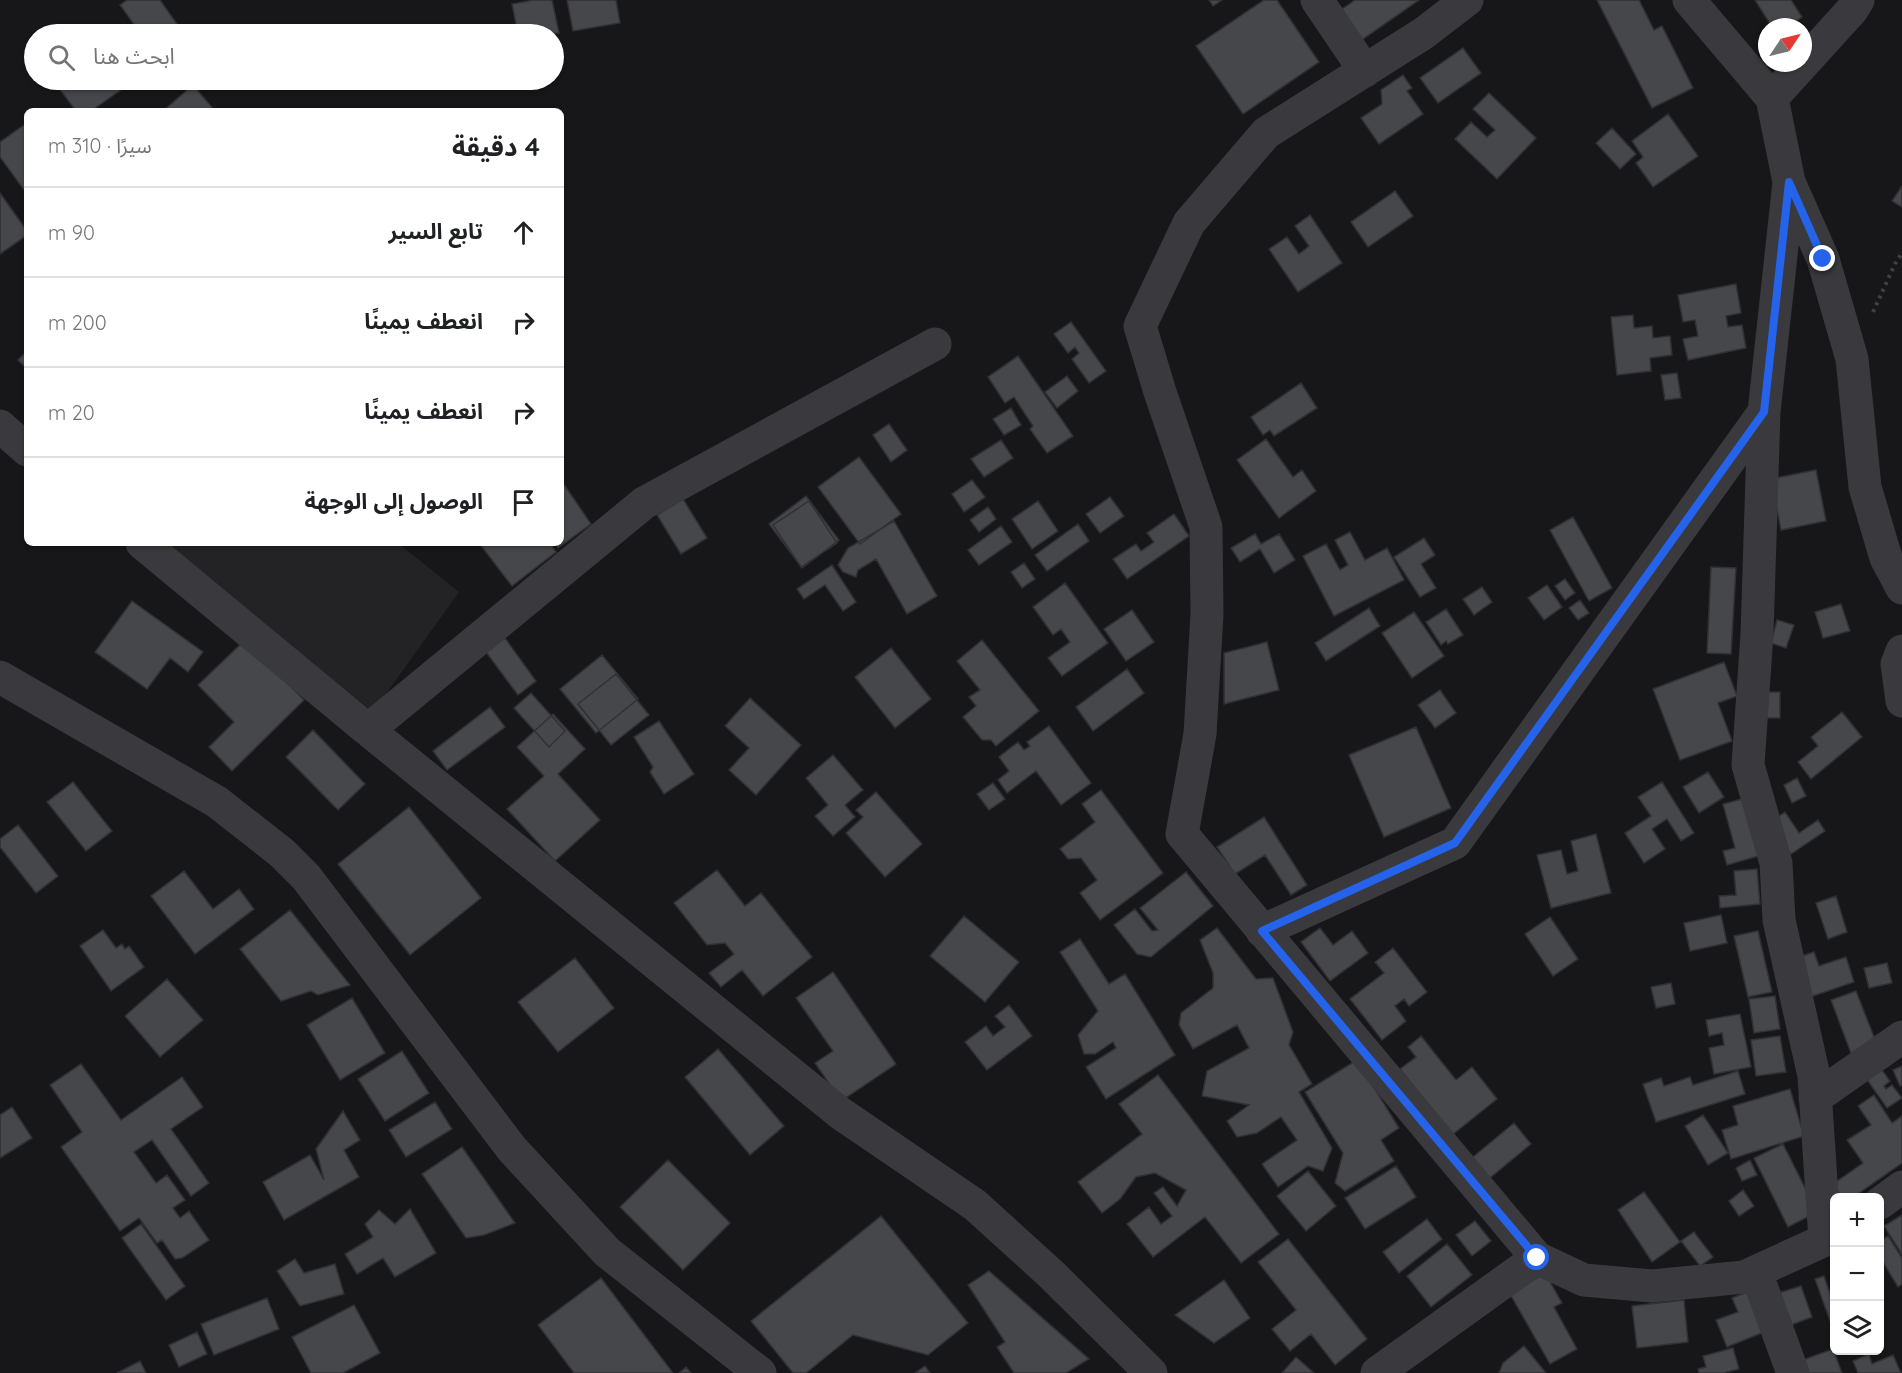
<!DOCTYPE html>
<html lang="ar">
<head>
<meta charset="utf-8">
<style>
	body { margin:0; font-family:Quicksand,"Noto Sans Arabic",sans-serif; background:#f2f2f2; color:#202124; direction:rtl }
	.controls { position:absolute; right:18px; bottom:18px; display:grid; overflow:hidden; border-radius:9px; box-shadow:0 2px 4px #0004 }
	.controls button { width:54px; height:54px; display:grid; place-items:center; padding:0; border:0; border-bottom:2px solid #e0e0e0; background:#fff; color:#202124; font:30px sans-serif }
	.compass { position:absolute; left:1758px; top:18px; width:54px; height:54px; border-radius:50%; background:#fff; box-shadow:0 2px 4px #0004; rotate:55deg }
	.stop { position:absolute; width:18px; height:18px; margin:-14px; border:4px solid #2563eb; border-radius:50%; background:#fff }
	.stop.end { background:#2563eb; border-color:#fff; box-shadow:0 2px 6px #0008 }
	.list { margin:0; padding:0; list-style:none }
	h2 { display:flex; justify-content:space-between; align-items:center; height:78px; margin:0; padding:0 24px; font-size:26px }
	h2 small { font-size:20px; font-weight:400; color:#757577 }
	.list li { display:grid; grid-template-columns:39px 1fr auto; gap:18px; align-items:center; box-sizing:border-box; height:90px; padding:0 24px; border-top:2px solid #e0e0e0 }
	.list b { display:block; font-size:22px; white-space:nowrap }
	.list em { font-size:20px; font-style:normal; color:#757577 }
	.icon { flex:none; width:33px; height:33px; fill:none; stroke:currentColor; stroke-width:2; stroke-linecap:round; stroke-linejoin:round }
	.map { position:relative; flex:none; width:1902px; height:1373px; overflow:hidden; direction:ltr }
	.search { position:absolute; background:#fff; box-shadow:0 2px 4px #0004; left:24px; top:24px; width:540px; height:66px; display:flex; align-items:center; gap:15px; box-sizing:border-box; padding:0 21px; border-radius:33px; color:#757577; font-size:22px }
	.panel { position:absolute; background:#fff; box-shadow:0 2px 4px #0004; left:24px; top:108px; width:540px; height:438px; border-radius:9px; direction:rtl }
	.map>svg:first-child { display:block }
	.built { fill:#232326 }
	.building { fill:#46474b; stroke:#313135; stroke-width:1.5 }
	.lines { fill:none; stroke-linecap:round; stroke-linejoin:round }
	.path { stroke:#3f4044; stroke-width:4; stroke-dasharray:3 4.5; stroke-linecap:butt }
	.minor { stroke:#39393e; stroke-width:33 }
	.route { stroke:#2563eb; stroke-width:8 }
</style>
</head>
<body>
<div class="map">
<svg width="1902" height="1373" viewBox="0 0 1902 1373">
	<rect width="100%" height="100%" fill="#171719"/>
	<path class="built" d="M163,543H398L459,592L373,712Z"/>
	<path class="building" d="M127,0H160L184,34H141L120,5Z
		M534,0H552L559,33L518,34L512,4Z
		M567,0H616L620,23L573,31Z
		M1209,0H1222L1213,6Z
		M1264,0H1277L1319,62L1243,114L1196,46Z
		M1355,0H1419L1356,44L1335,14Z
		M1597,0H1639L1654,30L1662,26L1693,88L1652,108Z
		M1755,0H1791L1802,17L1787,27H1772Z
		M72,26L79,34H60Z
		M1463,48L1481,73L1438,103L1420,78Z
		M1403,75L1412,88L1407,91L1423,114L1379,144L1361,118L1382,104L1381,90Z
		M53,80H135L91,111H76Z
		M193,85L215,111H163Z
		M1489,93L1536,138L1497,179L1455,139L1471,122L1487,137L1495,130L1473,109Z
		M1668,114L1698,156L1653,187L1636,163L1643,157L1632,141Z
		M27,123V194L0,157V142Z
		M1612,128L1636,154L1620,169L1596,143Z
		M1902,186V207L1892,201Z
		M1395,191L1413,216L1368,247L1351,222Z
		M0,193L27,231V235L0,254Z
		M1310,215L1342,263L1298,292L1269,249L1287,237L1299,254L1309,246L1295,226Z
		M1736,284L1741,313L1726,316L1728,327L1742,325L1746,348L1688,360L1683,339L1698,336L1695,320L1683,322L1678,295Z
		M1633,315L1634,328L1652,326L1653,338L1670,336L1672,355L1650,358L1651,371L1617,375L1611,317Z
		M1071,322L1106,371L1089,383L1072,359L1079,353L1075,347L1068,353L1054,334Z
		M27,351V369L18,360Z
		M1018,356L1073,436L1047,453L1030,429L1033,426L1014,397L1005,403L988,377Z
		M1677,373L1681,398L1665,400L1661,375Z
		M1067,376L1078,391L1057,408L1045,392Z
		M1301,383L1317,408L1274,436L1270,430L1263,435L1251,417Z
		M1011,408L1021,425L1004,435L993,419Z
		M889,424L907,450L891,462L873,435Z
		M1266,439L1293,477L1302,470L1316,491L1279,518L1237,460Z
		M1001,440L1013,458L984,477L971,459Z
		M859,457L901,514L860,544L818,487Z
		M1816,470L1826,521L1781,530L1771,479Z
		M972,480L985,497L964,512L952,494Z
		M563,483L591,524L558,548L555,543H561V484Z
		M806,496L839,540L802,568L769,524Z
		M1110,497L1124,516L1100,533L1086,514Z
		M683,499L707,538L681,554L657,515Z
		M809,501L837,543L801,567L773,525Z
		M1038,501L1058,531L1032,549L1012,519Z
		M988,507L996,519L979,532L970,520Z
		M1174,514L1189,536L1127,579L1113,559L1136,544L1141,551L1154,542L1147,533Z
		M1573,517L1612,588L1589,601L1550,530Z
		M894,521L937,596L907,614L876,559L858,570L856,577L843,572L838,565L848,548Z
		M1078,524L1089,541L1047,571L1035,555Z
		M1001,526L1012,542L979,565L968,550Z
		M1350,532L1365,560L1387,548L1404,580L1334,616L1303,556L1326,544L1340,570L1348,565L1335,540Z
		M1255,534L1261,544L1279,534L1295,560L1274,573L1260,549L1240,562L1231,548Z
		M1424,538L1435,555L1421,564L1436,588L1420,597L1394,557Z
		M479,543H550L556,552L512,586Z
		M1024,563L1035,579L1022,588L1011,572Z
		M832,565L856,602L843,611L825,585L804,599L797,589Z
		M1711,567L1736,568L1731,654L1707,653Z
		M1565,579L1575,593L1565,600L1555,586Z
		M1065,583L1108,643L1062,676L1048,658L1070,642L1061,629L1053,635L1033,607Z
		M1547,585L1562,607L1544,620L1528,598Z
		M1482,587L1492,602L1474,615L1463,599Z
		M1580,600L1589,613L1578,620L1569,608Z
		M132,601L203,652L188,672L170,658L147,689L95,652Z
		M1841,604L1850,631L1823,638L1815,612Z
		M1369,608L1380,626L1326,661L1315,643Z
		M1446,609L1463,635L1448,644L1446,641L1441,645L1426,622Z
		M1132,610L1154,642L1126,661L1104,629Z
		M1414,612L1444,656L1412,678L1382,633Z
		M1777,620L1794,625L1786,648L1771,643Z
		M505,638L536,681L518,695L486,652Z
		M245,640L304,700L232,771L209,747L234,722L198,685Z
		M982,640L1039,711L996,746L991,740H982L963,717L976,706L969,697L980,690L957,661Z
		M1267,642L1279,690L1224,704V653Z
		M891,648L931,699L895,728L855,677Z
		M602,655L638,699L596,733L560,689Z
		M1724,662L1737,696L1718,703L1732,741L1680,760L1653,689Z
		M1127,669L1144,693L1093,731L1076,707Z
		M616,674L649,715L611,745L578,704Z
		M1440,690L1456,713L1435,728L1418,705Z
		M1756,692H1780V718H1757Z
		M531,693L565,731L549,747L514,708Z
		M750,698L801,745L756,795L729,770L749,748L725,726Z
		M490,707L505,727L447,770L433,751Z
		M1842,712L1862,737L1811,779L1798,762L1818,746L1811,737Z
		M553,714L585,749L558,774L600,820L555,861L507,809L544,776L517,747Z
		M659,721L694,774L664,794L650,772L653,767L634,737Z
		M1049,726L1091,783L1061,805L1036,771L1007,793L998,780L1009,771L999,757L1018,742L1024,750L1030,746L1027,742Z
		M1416,727L1451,808L1384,837L1349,755Z
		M313,730L365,784L338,810L286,757Z
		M833,755L863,790L845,805L855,817L833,836L815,816L828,805L806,778Z
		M1708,772L1724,797L1699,813L1683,787Z
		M1797,778L1806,796L1792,803L1784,785Z
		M73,782L112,831L86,851L47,802Z
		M1662,782L1694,833L1681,841L1667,819L1652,829L1665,849L1644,863L1625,833L1651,816L1638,797Z
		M993,783L1005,799L989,810L977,794Z
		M1101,790L1163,873L1100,920L1080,893L1097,880L1081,858L1068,859L1060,849L1095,822L1082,804Z
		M876,792L922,844L885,877L846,833L863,817L856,810Z
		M1746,798L1762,855L1727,865L1723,851L1735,848L1723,804Z
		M409,807L481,898L410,955L338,864Z
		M1785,812L1799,833L1818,820L1825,831L1791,854L1769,823Z
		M1264,817L1307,885L1291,895L1265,855L1235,874L1217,847Z
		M18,825L58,876L36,893L0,847V839Z
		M1596,834L1611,893L1551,908L1537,855L1561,850L1567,874L1578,871L1571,841Z
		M1757,869L1760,904L1720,908L1719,896L1736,895L1734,871Z
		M717,870L745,906L761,893L812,957L763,996L742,970L721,987L709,973L734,954L725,943L707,945L674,903Z
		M184,871L213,909L239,889L254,909L195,954L151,896Z
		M1186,872L1213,906L1151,957L1137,954L1114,925L1135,909L1152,931L1158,930L1140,908Z
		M1836,896L1847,932L1828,939L1816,903Z
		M290,910L350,985L318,995L311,991L281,1001L240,949Z
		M1721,915L1727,943L1690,951L1684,923Z
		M964,916L1019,962L985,1002L930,956Z
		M1550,917L1578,959L1553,976L1525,934Z
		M1217,928L1256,979L1273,978L1293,1032L1289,1045L1312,1084L1299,1092L1332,1148L1323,1171L1308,1166L1278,1187L1262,1164L1297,1140L1281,1117L1257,1133L1237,1137L1227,1121L1249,1105L1202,1096L1207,1071L1249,1048L1237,1025L1193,1049L1179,1025L1181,1013L1213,988V973L1200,940Z
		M1320,928L1333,945L1352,931L1368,953L1330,981L1301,942Z
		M103,930L116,948L122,944L125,949L129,946L144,967L111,991L80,946Z
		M1758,931L1772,992L1748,997L1734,936Z
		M1080,939L1109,984L1125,974L1175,1055L1106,1099L1086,1067L1116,1048L1113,1042L1095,1054H1084L1078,1035L1098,1011L1060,952Z
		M1393,948L1427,992L1409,1006L1404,999L1395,1006L1406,1021L1382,1040L1350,999L1384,973L1375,962Z
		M1814,952L1819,966L1846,957L1854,982L1807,998L1793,959Z
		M575,958L614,1008L558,1052L518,1002Z
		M1887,963L1892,983L1869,988L1864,968Z
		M833,972L896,1064L841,1101L815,1063L833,1051L796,998Z
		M167,979L203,1020L160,1057L125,1016Z
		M1671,983L1675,1004L1656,1008L1651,987Z
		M1856,991L1878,1047L1852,1056L1831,1000Z
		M1775,996L1780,1029L1754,1033L1749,999Z
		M352,998L385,1053L340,1080L307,1025Z
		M1009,1005L1032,1036L987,1070L965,1042L986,1026L993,1036L1005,1027L995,1016Z
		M1740,1014L1751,1067L1714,1074L1709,1048L1724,1045L1722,1033L1709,1036L1706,1020Z
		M1421,1036L1456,1080L1472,1067L1497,1099L1452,1135L1400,1069L1416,1057L1408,1047Z
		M1780,1036L1786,1072L1756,1076L1751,1040Z
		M718,1049L784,1126L750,1155L685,1077Z
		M402,1051L429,1093L385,1121L358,1079Z
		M1357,1060L1399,1128L1381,1140L1394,1161L1345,1191L1335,1183L1343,1153L1305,1092Z
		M1877,1063L1890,1081L1884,1086L1886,1089L1892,1085L1902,1098L1887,1108L1863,1074Z
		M81,1064L121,1120L182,1077L203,1107L171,1129L209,1183L191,1196L152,1140L134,1152L156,1183L167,1175L185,1200L173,1208L180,1218L189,1211L209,1240L182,1258L175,1259L162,1240L157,1243L139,1218L120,1231L61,1147L82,1132L50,1085Z
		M1902,1066V1085L1900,1086L1893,1070Z
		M1738,1071L1745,1094L1656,1122L1643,1084L1661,1078L1664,1086L1690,1077L1693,1085Z
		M1158,1075L1279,1234L1241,1263L1205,1217L1153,1257L1127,1224L1149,1207L1161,1224L1172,1216L1154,1193L1163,1187L1177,1206L1186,1190L1155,1173L1136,1177L1120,1199L1102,1213L1078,1182L1142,1134L1119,1104Z
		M1790,1089L1804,1136L1731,1159L1722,1130L1738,1125L1733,1106Z
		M1874,1095L1892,1123L1902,1116V1163L1852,1198H1842L1833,1184L1863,1163L1847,1140L1871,1125L1858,1106Z
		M435,1102L452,1129L406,1157L389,1130Z
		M12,1107L32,1138L0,1158V1115Z
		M343,1111L360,1140L344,1150L359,1177L284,1220L263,1182L310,1155L324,1180L316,1149Z
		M1703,1115L1728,1153L1708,1165L1685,1126Z
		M1514,1123L1531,1144L1485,1182L1468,1161Z
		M1783,1144L1817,1212L1788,1227L1754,1158Z
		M462,1147L515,1223L484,1235L466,1238L422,1174Z
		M668,1160L730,1223L683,1270L620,1207Z
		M1750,1160L1757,1175L1742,1181L1736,1168Z
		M1396,1166L1416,1197L1365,1229L1345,1198Z
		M1308,1171L1336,1206L1306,1231L1277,1196Z
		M1743,1190L1754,1206L1739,1216L1729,1201Z
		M1644,1192L1680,1242L1652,1262L1618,1210Z
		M410,1209L436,1253L395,1277L383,1258L357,1274L345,1254L373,1237L365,1224L379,1210L395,1224Z
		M1902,1215V1254L1884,1226Z
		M881,1216L968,1323L928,1355L853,1335L806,1373H793L751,1321Z
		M1427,1219L1442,1239L1399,1273L1383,1252Z
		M1475,1221L1491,1241L1472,1256L1456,1235Z
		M141,1224L185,1286L166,1300L122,1238Z
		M1694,1232L1713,1257L1700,1266L1681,1241Z
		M1888,1236L1902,1258V1284L1898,1287L1880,1257V1241Z
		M1288,1239L1367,1339L1335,1365L1311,1334L1290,1351L1272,1329L1296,1310L1258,1262Z
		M1447,1244L1472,1275L1431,1307L1407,1276Z
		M295,1259L304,1273L335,1264L344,1294L300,1306L277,1271Z
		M989,1271L1089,1359L1066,1373H1014L997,1347L1005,1342L968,1285Z
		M1545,1273L1562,1303L1554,1307L1577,1349L1550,1364L1510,1294Z
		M1824,1276L1832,1299L1834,1298V1332L1815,1279Z
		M601,1278L673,1373H574L538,1325Z
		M1224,1280L1250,1318L1214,1343L1175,1315Z
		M1801,1286L1812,1317L1783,1328L1772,1295Z
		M1747,1292L1764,1332L1727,1347L1716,1320L1738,1312L1732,1298Z
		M267,1298L279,1329L214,1355L201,1324Z
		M1684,1300L1688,1342L1637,1348L1632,1306Z
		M354,1305L380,1353L343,1373H311L292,1337Z
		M197,1332L207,1354L179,1367L169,1345Z
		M1524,1346L1546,1373H1499L1503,1363Z
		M1733,1348L1739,1369L1723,1373H1699L1698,1369L1706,1367L1703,1356Z
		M1833,1349L1842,1373H1799L1795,1363Z
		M1869,1354L1872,1364L1893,1355L1901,1373H1858L1853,1361Z
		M1296,1357L1314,1373H1282Z
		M140,1361L146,1373H117Z
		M925,1366L930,1373H915Z
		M686,1367L691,1373H679Z"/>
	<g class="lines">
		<path class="path" d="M1873,312L1895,264L1902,253"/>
		<path class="minor" d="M1317,0L1365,71
			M1467,0L1424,33L1266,133L1189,223L1140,326L1160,392L1206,527L1207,614L1200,734L1182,834L1537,1258L1584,1280L1652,1286L1744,1277L1825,1240L1834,1234
			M1689,0L1772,98L1789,182L1823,259L1852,359L1865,487L1886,558L1902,588
			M1772,98L1852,10L1858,0
			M1764,412L1757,634L1748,765L1776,863L1779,920L1814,1076L1825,1240
			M0,426L27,450
			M142,543L368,730L840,1113L975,1205L1051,1274L1151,1373
			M1902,651L1897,664L1902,701
			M0,677L217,802L282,853L306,877L512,1149L607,1252L760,1373
			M368,730L644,503L935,344
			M1262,931L1455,843L1764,412L1789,182
			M1815,1098L1902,1037
			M1880,1203L1902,1187
			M1756,1272L1793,1373
			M1377,1373L1537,1258"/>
	</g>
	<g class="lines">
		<path class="route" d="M1537,1258L1262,931L1455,843L1764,412L1789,182L1823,259"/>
	</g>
</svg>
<div class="controls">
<button>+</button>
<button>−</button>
<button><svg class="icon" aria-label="layers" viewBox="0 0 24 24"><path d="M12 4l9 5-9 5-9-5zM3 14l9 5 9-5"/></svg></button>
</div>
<svg class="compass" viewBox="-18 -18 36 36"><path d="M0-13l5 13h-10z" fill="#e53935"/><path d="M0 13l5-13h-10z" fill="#757577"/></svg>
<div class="stop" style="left:1537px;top:1258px"></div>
<div class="stop end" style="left:1823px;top:259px"></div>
<div class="search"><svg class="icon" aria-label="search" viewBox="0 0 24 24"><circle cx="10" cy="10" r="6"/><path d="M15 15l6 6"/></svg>ابحث هنا</div>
<section class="panel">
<h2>4 دقيقة<small>سيرًا · 310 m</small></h2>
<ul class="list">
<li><svg class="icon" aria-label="ahead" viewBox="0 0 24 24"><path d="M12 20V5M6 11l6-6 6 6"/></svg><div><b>تابع السير</b></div><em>90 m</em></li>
<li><svg class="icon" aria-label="right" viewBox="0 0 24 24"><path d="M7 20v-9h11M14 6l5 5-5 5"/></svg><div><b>انعطف يمينًا</b></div><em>200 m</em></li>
<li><svg class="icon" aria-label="right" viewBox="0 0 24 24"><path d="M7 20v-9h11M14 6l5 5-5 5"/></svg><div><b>انعطف يمينًا</b></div><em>20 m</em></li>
<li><svg class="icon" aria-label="arrive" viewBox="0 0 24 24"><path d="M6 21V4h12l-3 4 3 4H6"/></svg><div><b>الوصول إلى الوجهة</b></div></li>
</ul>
</section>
</div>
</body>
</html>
